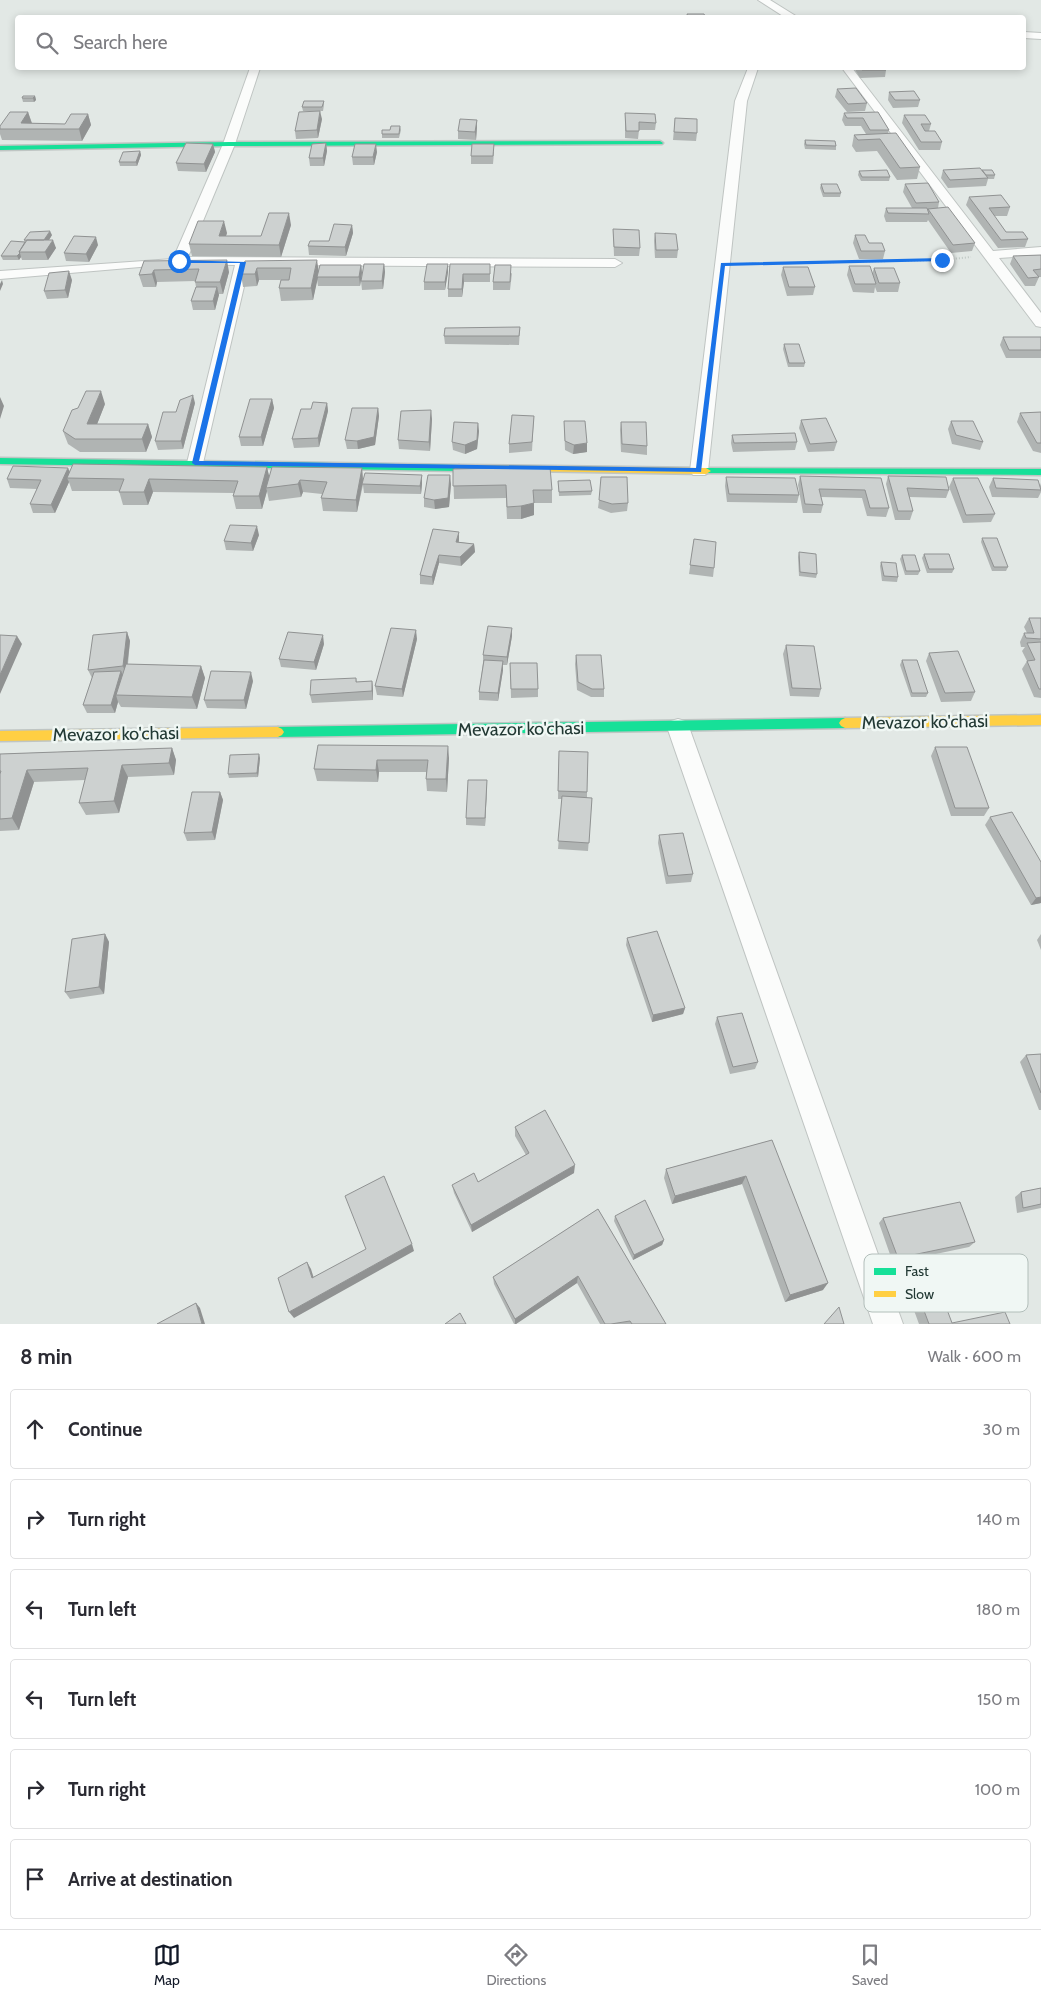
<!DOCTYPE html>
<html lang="en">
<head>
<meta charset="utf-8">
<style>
	body { margin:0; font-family:Cabin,sans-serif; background:#f7f7f7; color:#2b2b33 }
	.stop { position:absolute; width:15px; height:15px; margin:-11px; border:4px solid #1a73e8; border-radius:50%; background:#fff }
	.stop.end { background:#1a73e8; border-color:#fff; box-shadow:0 1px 5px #0008 }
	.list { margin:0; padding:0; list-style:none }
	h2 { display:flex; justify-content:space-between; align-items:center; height:65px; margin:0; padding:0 20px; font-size:21px }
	h2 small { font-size:16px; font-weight:400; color:#7c7c81 }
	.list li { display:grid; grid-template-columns:32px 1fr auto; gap:15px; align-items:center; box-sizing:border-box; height:80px; margin:0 10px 10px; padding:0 10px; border:1px solid #e1e1e2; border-radius:5px }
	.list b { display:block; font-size:19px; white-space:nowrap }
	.list em { font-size:16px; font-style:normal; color:#7c7c81 }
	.icon { flex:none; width:28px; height:28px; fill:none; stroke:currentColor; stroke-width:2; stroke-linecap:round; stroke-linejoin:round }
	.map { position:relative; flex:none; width:1041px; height:1324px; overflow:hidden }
	.search { position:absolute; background:#fff; box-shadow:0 2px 8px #0003; left:15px; right:15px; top:15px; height:55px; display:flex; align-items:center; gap:12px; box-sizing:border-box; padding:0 18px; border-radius:5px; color:#7c7c81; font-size:19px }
	.sheet { height:605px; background:#fff }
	nav { display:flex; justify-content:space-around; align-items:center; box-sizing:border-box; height:70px; border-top:1px solid #e1e1e2; background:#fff; font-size:14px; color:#7c7c81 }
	nav a { display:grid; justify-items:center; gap:2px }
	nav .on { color:#111827 }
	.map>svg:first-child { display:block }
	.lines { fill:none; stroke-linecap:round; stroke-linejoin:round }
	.street-casing { stroke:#bfc4c2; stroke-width:2 }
	.fast-casing { stroke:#bfc5c3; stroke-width:3 }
	.slow-casing { stroke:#bfc5c3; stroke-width:3 }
	.path { stroke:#bfc8c4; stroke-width:2; stroke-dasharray:1 2; stroke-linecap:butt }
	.street { fill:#fbfcfb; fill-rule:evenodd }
	.fast { fill:#16e098; fill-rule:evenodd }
	.slow { fill:#ffcf43; fill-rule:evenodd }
	.wall { fill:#b0b4b3 }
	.shaded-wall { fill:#909292 }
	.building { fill:#cdd1d0; stroke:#909292 }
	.route { fill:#1a73e8 }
	.labels { text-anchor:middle; stroke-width:5; stroke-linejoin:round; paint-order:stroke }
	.street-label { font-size:18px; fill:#223934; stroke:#f0f7f4 }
	.key { fill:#f0f7f4; stroke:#b2beba; stroke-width:1 }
	.key-label { font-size:14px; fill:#223934 }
</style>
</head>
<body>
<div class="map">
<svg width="1041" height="1324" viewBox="0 0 1041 1324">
	<rect width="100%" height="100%" fill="#e2e8e5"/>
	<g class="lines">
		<defs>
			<path id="street" d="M758,0H770L799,18H786Z
				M1024,32L1041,33V39L1024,38Z
				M250,68H260L235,144L188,257L615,259L622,263L615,267L249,265L203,463L201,467H189L187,463L235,265L175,264L0,279V271L173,259L223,144Z
				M748,68H758L747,101L708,471L705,475H693L690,471L735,101Z
				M842,68H852L993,251L1041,247V255L999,258L1041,313V327L1036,326Z
				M678,719L685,721L689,727L903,1324H873L667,727L671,721Z"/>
			<path id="fast" d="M660,141L663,143L662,144L229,146L0,150V146L229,142Z
				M0,458L459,465L464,468L459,471L0,464Z
				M706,468L1041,469V475L703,473L701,471Z
				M845,718L849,720L851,723L849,726L845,728L278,737L274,735L272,732L274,729L278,727Z"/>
			<path id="slow" d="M459,465L706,468L711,471L706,474L456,470L454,468Z
				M1041,715V725L845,728L841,726L839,723L841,720L845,718Z
				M278,727L282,729L284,732L282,735L278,737L0,741V731Z"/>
		</defs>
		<use href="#street" class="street-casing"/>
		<use href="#fast" class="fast-casing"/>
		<use href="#slow" class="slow-casing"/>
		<path class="path" d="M740,264L942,260L971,257"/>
		<use href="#street" class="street"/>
		<use href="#fast" class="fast"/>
		<use href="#slow" class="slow"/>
	</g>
	<path class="wall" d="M854,68H885L886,70L885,77L860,78Z
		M837,89L867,103L865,111L847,112L835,97Z
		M889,92L920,100L918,107L893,108L888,100Z
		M35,96L36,100L34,102H23L22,98Z
		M324,101V105L323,111H303L302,107Z
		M28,112L32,123L65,124L88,114L91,125L82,141L2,140L0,134V126Z
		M878,112L889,130L888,133L920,167L917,179L897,180L877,151L856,152L852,146L854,135L866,134L861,126H845L842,120L844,113Z
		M625,113L656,123L655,130H639L638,139L625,138Z
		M904,115L931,124L929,131L942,142L940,150H919L902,123Z
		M675,118L697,133L696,141L673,140Z
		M322,119L318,138L296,139L295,131Z
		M477,120V127L476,140L458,139V131Z
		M400,126L401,130L399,138H382V134Z
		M805,140L836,146V150L805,149L804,144Z
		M326,143L327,151L324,166H310L309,158Z
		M213,144L215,152L206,172L178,171L176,163Z
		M140,151L141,155L137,166H120L119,162Z
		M377,152L374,165H353L352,157Z
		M494,152L493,164H471V156Z
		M943,170H982L995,175L994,179H988L986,186L948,188L941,178Z
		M859,171L890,177L889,181H861L858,175Z
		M821,184L841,193L840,197H823L820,188Z
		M905,184L939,202L938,208L975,243L972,251L951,253L928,220L927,222H886L884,216L886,208H912L903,192Z
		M969,197L1010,207L1007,216H994L1006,232L1028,239L1025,247L998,248L966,205Z
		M291,225L281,257L192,256L189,244L227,233L226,236H261Z
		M352,225L353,233L346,256L309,255L308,246L329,241Z
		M613,229L640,248L639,256H614Z
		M655,233L678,250L677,258H655L654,241Z
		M52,235L49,240L56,248L48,260H22L21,257L19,260H3L1,256L25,242L24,240Z
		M855,235L869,243L885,251L883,259H859L853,243Z
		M98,245L89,262L66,261L64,253Z
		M1041,255V277H1039L1035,286H1025L1010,264L1013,256Z
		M144,261L229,272L223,294H219L215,310H193L191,301L196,287L195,281L157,282L156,287H143L139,275Z
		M245,261L318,271L361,265L362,273L360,286H318L317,279L313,300L281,301L279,288L281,280H259L257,286L243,287L241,274Z
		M384,264L385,272L383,289L362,290L361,281Z
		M448,264V272L445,290H424V282Z
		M450,264H490V282H464L462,297H448V289Z
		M849,266L872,274L874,268L900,283L898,292H877L875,287L874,293L853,292L847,275Z
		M783,267L815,287L813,295L787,296L781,275Z
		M512,273L510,290H493V282Z
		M72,280L68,298L47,299L44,291Z
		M520,327L519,345L445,344L444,336Z
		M1003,337H1041V358H1006L1000,345Z
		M784,344L805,363L804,367H788L783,349Z
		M272,399L274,408L263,446H241L239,437Z
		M195,403L183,449L158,450L155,441L176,412Z
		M327,403L328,411L319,447L294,448L292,439L311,409Z
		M105,404L97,424H148L152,437L146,452H80L68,444L63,431Z
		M378,408L379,416L375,445L358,449H347L345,440Z
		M1041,412V453L1033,451L1017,422L1020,413Z
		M534,416L532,451L509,453V444Z
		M432,419L430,451L399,449L398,440Z
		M801,420L837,442L834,451L808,452L799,428Z
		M564,421L587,452L573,454L565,450Z
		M951,421L983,442L980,450L952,444L948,429Z
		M621,422L647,446V455L621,452L620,430Z
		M479,431L477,449L465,454L453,450L452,442Z
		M732,435L797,442L795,450L733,452L731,443Z
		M267,467L269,477L362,468L363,480L422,484L421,494L364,493L363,485L357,512L323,511L321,498L322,494L303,492L301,497L269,501L267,491L262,509H236L233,496L234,493L153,492L148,505H123L119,491H72L69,482L55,513H33L30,504L37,489L10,488L7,479L70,472Z
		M453,469L552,490V503H534V515L521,519H507L506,498L454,499Z
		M800,476L881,478L889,508L886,517L867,516L862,498L821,497L823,505L821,513H803L798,485Z
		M888,476L949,490L946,498L909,497L913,511L910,520H895L886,484Z
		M726,477L799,495L797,503L727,502L725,486Z
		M953,478L995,514L991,522L963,523L949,487Z
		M993,478L1040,486L1041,483V492L1038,498L992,497L989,487Z
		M558,481L592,491L591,495L559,496Z
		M451,484L449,507L435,509L424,507V498Z
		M599,500L628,503L627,511L611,513L598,508Z
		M433,529L459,540V542L474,544L475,552L461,566L439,563L433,585L420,584V575Z
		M259,535L253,551L226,550L224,541Z
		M982,538L1008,567L1006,571H992L981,542Z
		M694,539L714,568L713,577L689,574Z
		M799,552L817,574L816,578L799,576L798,557Z
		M924,554L954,569L952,573H927L922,558Z
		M902,555L920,571L918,575H905L900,559Z
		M881,562L898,577L897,582L882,581L880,566Z
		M1029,618H1041V698L1034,697L1022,669L1027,661L1022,651L1025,647H1021L1020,642L1024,633H1027L1024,627Z
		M512,628V636L507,665H503V670L498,701L479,700V692L483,663V655Z
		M127,632L130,641L128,664L201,666L205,678L197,709L121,707L118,702L115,713H87L83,705L92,678L88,670Z
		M417,639L403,697L377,695L375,686Z
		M324,644L316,670L281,667L279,659Z
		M786,645L821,689L819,697L790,696L783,654Z
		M929,653L975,692L971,701L941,702L926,661Z
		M576,655L604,689V697H591L577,690L575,664Z
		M902,660L928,693L926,697H911L900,665Z
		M510,663L538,689V697L511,698Z
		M356,678L357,682L372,681L373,690V700L312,703L310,695Z
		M253,681L246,709L207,708L204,700Z
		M318,745L449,758L447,792L427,791L426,779V772H379L378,782L317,781L314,769Z
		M935,747L989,808L984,816H951L931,756Z
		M172,748L176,760L174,775L128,777L119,813L86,815L79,803L85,780L34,782L19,830L0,831V754Z
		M559,751L587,792V798H592L588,851L558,849L562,799H558Z
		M260,758L258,777L229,778L228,774Z
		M487,780L485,826L466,825V818Z
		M220,792L223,800L215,840L187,841L184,833Z
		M990,817L1041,862V903L1031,905L985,825Z
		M659,835L693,874L691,882L666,884L658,843Z
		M105,934L109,942L104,994L70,999L65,992Z
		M1041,934V950L1037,940Z
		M627,938L685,1008L683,1014L652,1022L626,945Z
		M717,1017L758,1062L755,1069L730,1074L715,1024Z
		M1041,1054V1110H1039L1020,1062L1026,1055Z
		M515,1127L574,1173L472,1232L454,1193L452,1185L478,1182L526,1155L515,1136Z
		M772,1140L823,1290L785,1302L742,1184L672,1204L664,1178L666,1169Z
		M1041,1188V1208L1017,1213L1015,1197L1021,1192Z
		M598,1209L666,1324H600L577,1283L516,1324H514L494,1284L493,1277Z
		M615,1216L664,1240L662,1245L633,1260L614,1221Z
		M883,1218L975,1242L969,1247L893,1263L879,1223Z
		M908,1268L952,1323L1010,1324H919L901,1275Z"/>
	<path class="shaded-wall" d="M35,96L36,100L34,102L33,98Z
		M320,111L322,119L318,138L317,130Z
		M28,112L32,124L21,123Z
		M88,114L91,125L82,141L79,129Z
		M477,120V127L476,140L475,132Z
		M326,143L327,151L324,166L323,158Z
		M213,144L215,152L206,172L204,164Z
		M376,144L377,152L374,165L373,157Z
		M140,151L141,155L137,166L136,162Z
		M289,213L291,225L281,257L279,245Z
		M224,221L227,233L223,244L219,236Z
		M352,225L353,233L346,256L345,247Z
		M50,231L52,235L44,248L42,243Z
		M96,237L98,245L89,262L86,254Z
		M53,240L56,248L48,260L45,252Z
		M20,253L21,257L19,260L17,256Z
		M227,260L229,272L223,294L220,282Z
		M317,260L319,273L313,300L311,288Z
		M384,264L385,272L383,289L382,281Z
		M448,264V272L445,290V282Z
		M361,265L362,273L360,286L359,277Z
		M257,268L259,280L257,286L255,274Z
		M154,270L157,282L156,287L152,274Z
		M69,271L72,280L68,298L65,290Z
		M463,274L464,282L462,297V289Z
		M2,280L3,284L0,291V284Z
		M217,287L219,295L215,310L213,301Z
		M101,391L105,404L92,437L87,424Z
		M193,395L195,403L183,449L181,441Z
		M0,397L4,406L0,419Z
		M272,399L274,408L263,446L261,437Z
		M327,403L328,411L319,447L318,438Z
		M378,408L379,416L375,445L358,449L357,441Z
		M431,410L432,419L430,451L429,442Z
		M478,423L479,431L477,449L465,454V445Z
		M148,424L152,437L146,452L142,439Z
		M587,443V452L573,454L574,445Z
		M267,467L270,480L266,488L267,491L262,509L259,496Z
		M68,468L72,476L67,478L69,482L55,513L51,505Z
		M362,468L363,481L357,512L356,500Z
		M422,475V484L421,494L420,486Z
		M450,475L451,484L449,507L435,509L434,500Z
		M149,479L153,492L148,505L144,492Z
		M300,480L303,492L301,497L298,484Z
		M534,503V515L521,519V506Z
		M257,526L259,535L253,551L251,543Z
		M459,532V540L456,550V542Z
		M474,544L475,552L461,566L460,557Z
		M439,555V563L433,585L432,577Z
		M512,628V636L507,665V657Z
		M416,630L417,639L403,697L402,689Z
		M127,632L130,641L126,675L123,666Z
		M323,635L324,644L316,670L314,662Z
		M17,636L22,644L0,694V675Z
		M503,661V670L498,701V693Z
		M201,666L205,678L197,709L192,697Z
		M121,671L125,680L116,695L118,702L115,713L111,705Z
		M251,672L253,681L246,709L244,700Z
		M372,681L373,690V700L372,691Z
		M448,746L449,758L447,792L446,779Z
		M172,748L176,760L174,775L169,763Z
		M259,754L260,758L258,777L257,773Z
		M377,760L379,772L378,782L376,770Z
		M122,765L128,777L119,813L114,801Z
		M27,770L34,782L19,830L12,818Z
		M487,780V789L485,826V818Z
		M220,792L223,800L215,840L212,832Z
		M1041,897V903L1031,905L1036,898Z
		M105,934L109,942L104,994L99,987Z
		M685,1008L683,1014L652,1022L653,1015Z
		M575,1165L574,1173L472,1232L471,1225Z
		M746,1176L742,1184L672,1204L675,1196Z
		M664,1240L662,1245L633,1260L634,1255Z
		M412,1244L414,1251L294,1318L289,1312Z
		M307,1262L311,1269L316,1285L312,1278Z
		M578,1276L577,1283L516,1324H515V1319Z
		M828,1283L823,1290L785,1302L790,1295Z
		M196,1303L200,1308L205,1324H202Z"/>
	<path class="building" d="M687,14H704L706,18H688Z
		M488,16H501V18H489Z
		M538,16V18H526V17Z
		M860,68H885L886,70H862Z
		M856,88L867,103L848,104L837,89Z
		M914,91L920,100H895L889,92Z
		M23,96H35L33,98H22Z
		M304,101H324L322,107H302Z
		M320,111L317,130L295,131L299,112Z
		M10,112H28L21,123L65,124L71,114H88L79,129H0V126Z
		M878,112L889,130H870L863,118H847L844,113Z
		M625,113L655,114L656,123L639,122V131H626Z
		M904,115H925L931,124H921L925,131H935L942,142H921Z
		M675,118L697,119V133L674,132Z
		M460,119L477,120L475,132L458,131Z
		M391,126H400L399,134H382V130H390Z
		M896,133L920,167L900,168L880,139L858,140L854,135Z
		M805,140L835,141L836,146L806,145Z
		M186,143L213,144L204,164L176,163Z
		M326,143L323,158H309L312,144Z
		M355,144H376L373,157H352Z
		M472,144H494L493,156H471Z
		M140,151L136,162H119L123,152Z
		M980,168L988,178L950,180L943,170Z
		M887,170L890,177H862L859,171Z
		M982,170H992L995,175H986Z
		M928,183L939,202L916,203L905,184Z
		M821,184H837L841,193H824Z
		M1001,195L1010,207L989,208L1006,232H1023L1028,239L1001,240L969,197Z
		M948,207L975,243L953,245L928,209Z
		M886,208H927L929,214L888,213Z
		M269,213H289L279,245L189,244L198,221H224L219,236H261Z
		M334,224L352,225L345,247L308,246L310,241H329Z
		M613,229L639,230L640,248L614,247Z
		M50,231L44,240H24L30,232Z
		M655,233L676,234L678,250H656Z
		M855,235H865L869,243H882L885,251H861Z
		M74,236L96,237L86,254L64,253Z
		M27,240H53L45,252H19Z
		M11,241L25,242L19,252L20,253L17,256H1Z
		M1041,255V269L1033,270L1039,277L1028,278L1013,256Z
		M227,260L220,282H195L199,269L154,270L152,274L139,275L144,261Z
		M317,260L311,288H279L281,280H289L291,268H257L255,274H241L245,261Z
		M364,264H384L382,281H361Z
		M427,264H448L445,282H424Z
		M450,264H490V274H463L462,289H448Z
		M320,265H361L359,277H317Z
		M495,265H511L510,282H493Z
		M849,266H870L876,284H855Z
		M783,267H808L815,287H789Z
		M874,268H894L900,283H879Z
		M69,271L65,290L44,291L49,273Z
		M196,287H217L213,301H191Z
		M520,327L519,336H444L445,328Z
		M1003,337H1041V350H1009Z
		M784,344H799L805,363H789Z
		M86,391H101L87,424H148L142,439H75L63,431L72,410L78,408Z
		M193,395L181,441H155L163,412H176L180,400Z
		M250,399H272L261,437H239Z
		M313,402L327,403L318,438L292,439L301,409H311Z
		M352,408H378L374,437L357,441L345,440Z
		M431,410L429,442L398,440L401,411Z
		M1041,412V443H1037L1020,413Z
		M512,415L534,416L532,442L509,444Z
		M826,418L837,442L810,444L801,420Z
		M564,421H585L587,443L574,445L565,441Z
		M951,421H973L983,442L956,435Z
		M454,422L478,423L477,440L465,445L452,442Z
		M621,422H646L647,446L622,444Z
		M795,433L797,442L734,443L732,435Z
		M73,464L267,467L259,496H233L238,481L149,479L144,492H119L124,479L67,478Z
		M13,466L68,468L51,505L30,504L41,480L7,479Z
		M272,467L362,468L356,500L321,498L327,482L300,480L298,484L266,488Z
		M550,467L552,490H533L534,503L521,506L507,507L506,485L453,486V469Z
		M365,473L422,475L420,486L362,484Z
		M428,475H450L448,498L434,500L424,498Z
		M800,476L881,478L889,508H870L865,490L819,489L823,505L805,504Z
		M888,476L946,477L949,490L907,488L913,511H898Z
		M601,477H627L628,503L612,504L599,500Z
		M726,477L795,478L799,495L729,494Z
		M953,478H978L995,514L966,515Z
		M993,478L1038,480L1041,490L996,488Z
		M590,480L592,491L559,492L558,481Z
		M230,525L257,526L251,543L224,541Z
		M433,529L459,532L456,542L474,544L460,557L439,555L432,577L420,575Z
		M982,538H997L1008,567H994Z
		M694,539L716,542L714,568L690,565Z
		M799,552L816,554L817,574L800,572Z
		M924,554H949L954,569H929Z
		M902,555H915L920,571H906Z
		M881,562L896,563L898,577L884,576Z
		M1029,618H1041V639L1026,638L1024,633H1034Z
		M488,626L512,628L507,657L483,655Z
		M391,628L416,630L402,689L375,686Z
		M127,632L123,666L88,670L93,635Z
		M288,632L323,635L314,662L279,659Z
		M0,635L17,636L0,675Z
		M1041,642V689H1039L1027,661L1035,660L1027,643Z
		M786,645L814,646L821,689L792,688Z
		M958,651L975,692L945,693L929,653Z
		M576,655H601L604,689H592L578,682Z
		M484,660L503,661L498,693L479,692Z
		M902,660H917L928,693H912Z
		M510,663H537L538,689H511Z
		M126,664L201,666L192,697L116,695Z
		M121,671L111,705H83L94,672Z
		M211,671L251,672L244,700H204Z
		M356,678V682L372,681V691L310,695L311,680Z
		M318,745L448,746L446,779H426L428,760H377L376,770L314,769Z
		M935,747H967L989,808H955Z
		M172,748L169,763L122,765L114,801L79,803L88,768L27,770L12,818L0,819V774L1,771H0V754Z
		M559,751L588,752L587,792L558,791Z
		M259,754L257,773L228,774L230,755Z
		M468,780H487L485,818H466Z
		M192,792H220L212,832L184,833Z
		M562,796L592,798L589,843L558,841Z
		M1012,812L1041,862V897L1036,898L990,817Z
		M683,833L693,874L668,876L659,835Z
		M657,931L685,1008L653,1015L627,938Z
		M105,934L99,987L65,992L72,939Z
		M742,1013L758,1062L733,1067L717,1017Z
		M1041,1054V1093L1026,1055Z
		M545,1110L575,1165L471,1225L452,1185L474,1173L478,1182L529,1153L515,1127Z
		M772,1140L828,1283L790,1295L746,1176L675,1196L666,1169Z
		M384,1176L412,1244L289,1312L278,1278L307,1262L312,1278L366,1249L345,1196Z
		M1041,1188V1204L1023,1208L1021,1192Z
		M645,1200L664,1240L634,1255L615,1216Z
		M960,1202L975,1242L898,1258L883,1218Z
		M598,1209L666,1324H632L630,1321L611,1324H605L578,1276L515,1319L493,1277Z
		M930,1264L952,1323L1005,1312L1010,1324H929L908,1268Z
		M196,1303L202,1324H157Z
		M839,1307L844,1324H824Z
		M460,1313L466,1324H445Z"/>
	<path class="route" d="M942,258L944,261L725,266L701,472L195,465L192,463L240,263H179L177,260L246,262L199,461L696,468L721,263Z"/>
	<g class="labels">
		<g class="street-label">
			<text transform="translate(925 722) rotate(-1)" y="6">Mevazor ko'chasi</text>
			<text transform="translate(521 729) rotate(-1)" y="6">Mevazor ko'chasi</text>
			<text transform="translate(116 734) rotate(-1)" y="6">Mevazor ko'chasi</text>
		</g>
	</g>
	<rect x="864" y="1254" width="164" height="58" rx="8" class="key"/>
	<rect x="874" y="1268" width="22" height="7" fill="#16e098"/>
	<rect x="874" y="1291" width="22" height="6" fill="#ffcf43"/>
	<g class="key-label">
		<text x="905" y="1276">Fast</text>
		<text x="905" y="1299">Slow</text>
	</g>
</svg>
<div class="stop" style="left:179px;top:261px"></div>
<div class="stop end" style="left:942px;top:260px"></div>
<div class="search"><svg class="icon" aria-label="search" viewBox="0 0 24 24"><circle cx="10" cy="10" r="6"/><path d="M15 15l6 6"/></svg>Search here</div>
</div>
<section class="sheet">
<h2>8 min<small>Walk · 600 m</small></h2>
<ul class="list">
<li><svg class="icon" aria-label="ahead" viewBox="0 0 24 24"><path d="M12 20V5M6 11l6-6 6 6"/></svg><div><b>Continue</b></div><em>30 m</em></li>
<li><svg class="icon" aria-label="right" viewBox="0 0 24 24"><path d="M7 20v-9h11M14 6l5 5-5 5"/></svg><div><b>Turn right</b></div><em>140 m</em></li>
<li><svg class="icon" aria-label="left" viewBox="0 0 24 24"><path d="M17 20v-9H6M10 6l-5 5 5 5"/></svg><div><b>Turn left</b></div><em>180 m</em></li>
<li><svg class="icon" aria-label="left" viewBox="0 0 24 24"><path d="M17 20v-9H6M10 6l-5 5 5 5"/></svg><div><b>Turn left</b></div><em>150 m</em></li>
<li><svg class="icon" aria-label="right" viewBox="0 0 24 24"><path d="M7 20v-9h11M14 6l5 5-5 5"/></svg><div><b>Turn right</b></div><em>100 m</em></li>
<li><svg class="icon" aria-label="arrive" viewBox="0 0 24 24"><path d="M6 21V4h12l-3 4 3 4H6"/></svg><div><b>Arrive at destination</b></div></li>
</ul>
</section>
<nav>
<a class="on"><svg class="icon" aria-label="map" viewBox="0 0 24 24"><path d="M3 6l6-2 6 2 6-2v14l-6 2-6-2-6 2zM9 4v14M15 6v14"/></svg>Map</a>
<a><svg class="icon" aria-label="directions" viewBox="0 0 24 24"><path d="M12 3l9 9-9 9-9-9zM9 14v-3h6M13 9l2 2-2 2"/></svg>Directions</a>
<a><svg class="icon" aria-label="saved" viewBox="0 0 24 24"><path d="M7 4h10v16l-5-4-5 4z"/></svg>Saved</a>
</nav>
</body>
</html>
